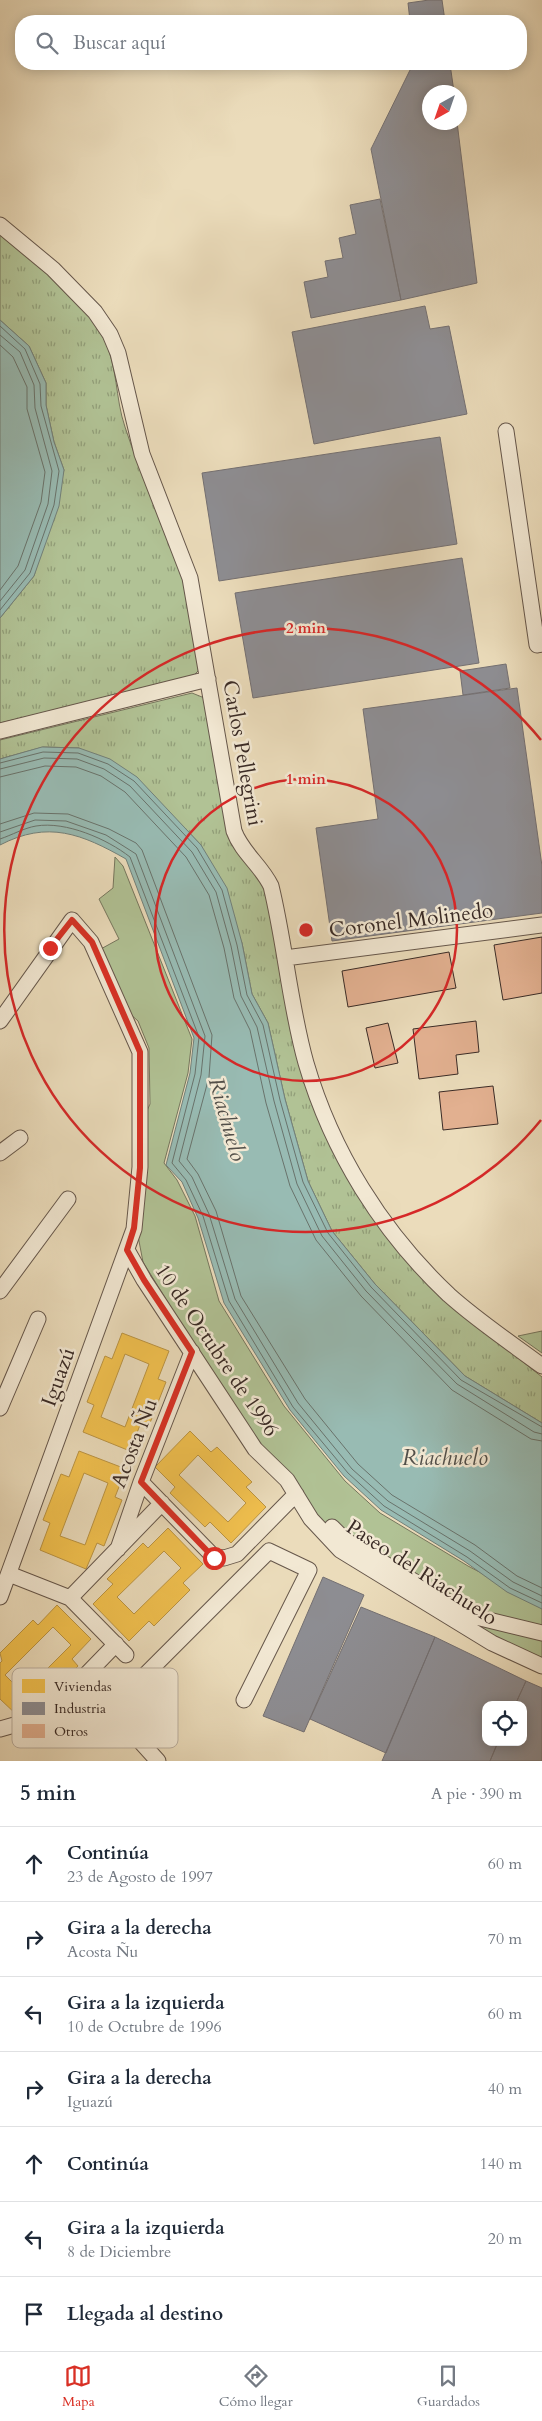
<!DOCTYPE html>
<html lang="es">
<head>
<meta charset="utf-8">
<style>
	body { margin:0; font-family:Cardo,serif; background:#f6f6f7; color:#1f2937 }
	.controls { position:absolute; right:15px; bottom:15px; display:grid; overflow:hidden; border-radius:10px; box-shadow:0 2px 12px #0003 }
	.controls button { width:45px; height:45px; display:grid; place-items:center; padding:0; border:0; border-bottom:1px solid #e0e1e3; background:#fff; color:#1f2937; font:25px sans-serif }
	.compass { position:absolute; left:422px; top:85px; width:45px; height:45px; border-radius:50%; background:#fff; box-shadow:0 2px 12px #0003; rotate:220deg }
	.stop { position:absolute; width:15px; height:15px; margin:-11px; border:4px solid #d93025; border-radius:50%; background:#fff }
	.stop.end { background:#d93025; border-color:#fff; box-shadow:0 1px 5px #0008 }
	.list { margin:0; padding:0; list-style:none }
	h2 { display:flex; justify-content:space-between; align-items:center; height:65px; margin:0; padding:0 20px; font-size:21px }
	h2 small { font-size:16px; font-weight:400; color:#747a83 }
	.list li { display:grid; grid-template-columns:32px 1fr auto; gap:15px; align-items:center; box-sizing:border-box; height:75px; padding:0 20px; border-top:1px solid #e0e1e3 }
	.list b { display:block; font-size:19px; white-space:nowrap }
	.list p { margin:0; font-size:16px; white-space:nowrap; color:#747a83 }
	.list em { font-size:16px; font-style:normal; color:#747a83 }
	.icon { flex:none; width:28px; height:28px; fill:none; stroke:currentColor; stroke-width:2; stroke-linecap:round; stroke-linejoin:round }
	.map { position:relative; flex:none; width:542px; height:1761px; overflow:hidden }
	.search { position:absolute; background:#fff; box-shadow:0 2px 12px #0003; left:15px; right:15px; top:15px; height:55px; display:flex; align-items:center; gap:12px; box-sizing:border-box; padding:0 18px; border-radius:20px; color:#747a83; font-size:19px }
	.sheet { height:590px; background:#fff }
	nav { display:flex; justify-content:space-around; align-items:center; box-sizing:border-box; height:70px; border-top:1px solid #e0e1e3; background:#fff; font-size:14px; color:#747a83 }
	nav a { display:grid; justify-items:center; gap:2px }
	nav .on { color:#d93025 }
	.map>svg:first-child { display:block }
	.grass { fill:url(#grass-tufts); stroke:#76765e }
	.green { fill:#b1c295; stroke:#76765e }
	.water { fill:#98bbb3; stroke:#72817b }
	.homes { fill:#f2c14e; stroke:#bb9442; fill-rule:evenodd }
	.industry { fill:#8d8d92; stroke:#747072 }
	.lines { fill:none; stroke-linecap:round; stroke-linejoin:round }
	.shore { stroke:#69736c; stroke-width:1 }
	.building { fill:#e2b090; stroke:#3a2b26 }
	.minor-casing { stroke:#66574b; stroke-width:17 }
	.minor { stroke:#f2e8d3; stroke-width:15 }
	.route { stroke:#d93025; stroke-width:6 }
	.ring { fill:none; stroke:#d62828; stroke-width:2.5 }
	.labels { text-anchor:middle; stroke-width:5; stroke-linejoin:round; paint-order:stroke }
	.street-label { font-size:21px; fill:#3a2b26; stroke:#f2e8d3 }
	.water-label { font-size:22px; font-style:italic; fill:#524f49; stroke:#f2e8d3 }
	.key { fill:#f2e8d3; stroke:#bbaf9f; stroke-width:1 }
	.key-label { font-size:14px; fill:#3a2b26 }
	.centre { fill:#d62828; stroke:#f2e8d3; stroke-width:2.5 }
	.ring-label { font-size:15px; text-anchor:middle; font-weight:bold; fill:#d62828; stroke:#f2e8d3; stroke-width:5; stroke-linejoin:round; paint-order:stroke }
</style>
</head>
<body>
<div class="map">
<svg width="542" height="1761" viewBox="0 0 542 1761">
	<defs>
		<pattern id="grass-tufts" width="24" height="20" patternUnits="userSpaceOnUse" patternTransform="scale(1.25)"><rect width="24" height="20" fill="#b1c295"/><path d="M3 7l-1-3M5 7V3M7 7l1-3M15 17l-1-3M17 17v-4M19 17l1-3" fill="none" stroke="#919e79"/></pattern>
	</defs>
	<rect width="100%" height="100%" fill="#ebdcbb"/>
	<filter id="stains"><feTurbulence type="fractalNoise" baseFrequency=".004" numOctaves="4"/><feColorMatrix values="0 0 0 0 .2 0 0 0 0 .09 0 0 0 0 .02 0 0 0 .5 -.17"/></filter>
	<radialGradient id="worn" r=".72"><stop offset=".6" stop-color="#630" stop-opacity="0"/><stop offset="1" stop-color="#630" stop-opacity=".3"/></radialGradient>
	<path class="grass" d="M0,235C33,262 85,301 104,339C118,367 115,398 125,427C142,480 168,530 184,583C193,610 196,640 201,668L191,678L0,723V618L34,576L64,470L54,442L46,405V383L29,346L0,320Z
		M192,693L207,699L227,817L263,879L303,1064L340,1160L461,1313L542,1377V1423L465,1376L375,1284L332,1231L308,1181L285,1099L268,1023L252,994L242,943L201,845L169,812L79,748L43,747L0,759V740Z"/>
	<path class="green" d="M115,857L123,866L192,1039L188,1073L164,1163L177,1180L195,1216L219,1301L284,1406L345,1481L380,1513L468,1566L542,1605V1661L486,1634L330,1534L254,1442L143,1262L138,1236L146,1113L150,1104L149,1048L138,1021L128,1012L99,950L119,939L99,899L113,888Z
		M542,1331V1353L518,1336Z"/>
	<path class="water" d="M0,320L29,346L46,383V405L54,442L64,470L59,506L34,576L0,618Z
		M42,747L79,748L110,759L137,777L201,845L227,888L242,943L252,994L268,1023L285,1099L308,1181L332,1231L375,1284L465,1376L542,1423V1609L507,1592L464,1561L381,1510L344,1476L290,1410L224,1303L198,1218L182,1182L166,1165L190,1073L194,1038L126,859C82,834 48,820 0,845V759Z"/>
	<path class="homes" d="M122,1333L169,1351L158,1379L166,1382L148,1428L140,1425L130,1451L83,1432L94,1405L87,1402L105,1356L112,1359ZM125,1354L149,1364L125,1427L101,1417Z
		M190,1431L211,1452L217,1447L252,1482L246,1487L266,1507L231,1543L210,1522L205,1527L170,1493L175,1487L155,1467ZM198,1455L246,1503L228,1522L179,1475Z
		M79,1451L126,1469L115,1497L122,1500L104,1546L97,1543L86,1569L40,1550L50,1523L43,1520L61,1474L69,1477ZM84,1473L108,1483L85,1545L60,1536Z
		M168,1528L203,1564L183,1583L190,1590L154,1626L149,1621L129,1641L93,1604L113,1584L107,1579L143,1543L148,1548ZM164,1551L181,1568L134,1614L117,1597Z
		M57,1605L91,1639L72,1659L78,1666L43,1702L37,1696L18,1716L0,1699V1663L2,1661L0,1653L33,1620L38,1625ZM53,1627L71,1645L23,1693L5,1675Z"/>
	<path class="industry" d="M429,0H442L445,21H410L408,3Z
		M413,64H450L454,92H430V122H457L477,283L401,300L371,149Z
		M380,199L401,300L311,318L304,282L328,277L325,261L343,258L339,238L356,234L350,205Z
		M425,306L430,329L449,326L467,414L314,444L292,332Z
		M440,437L457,544L219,581L202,473Z
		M462,558L479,663L253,698L235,593Z
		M506,664L510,688L463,695L460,671Z
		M517,688L542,866V913L332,941L316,828L378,819L363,709Z
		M323,1577L364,1595L304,1732L263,1716Z
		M361,1607L435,1637L386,1753L310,1719Z
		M435,1637L526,1681L515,1705H486V1742H498L490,1761H382Z
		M526,1681L542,1688V1761H490L498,1742H523V1705H515Z"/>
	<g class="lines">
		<path class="shore" d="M0,326L25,349L40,384L41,406L59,471L54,505L30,573L0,610
			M0,335L20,352L34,385L35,408L52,471L48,504L25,570L0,601
			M0,345L13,357L27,387V409L45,472L41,502L18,566L0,590
			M0,763L43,752L78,753L108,764L134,781L197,848L222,890L237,945L247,995L263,1025L280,1100L303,1182L328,1233L371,1287L461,1380L542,1427
			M0,769L44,758L77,759L104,769L130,786L192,852L216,892L231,946L241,996L257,1027L274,1101L297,1184L322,1236L366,1291L457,1384L534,1432L542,1434
			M0,777L45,766L76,767L101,776L125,792L186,857L209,895L224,948L234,998L250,1030L266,1103L290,1186L316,1240L361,1296L452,1390L531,1439L542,1441
			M0,824L34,813L68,814L109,829L136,843L142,850L212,1035L209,1077L187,1159L198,1174L216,1211L241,1296L305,1399L358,1464L392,1495L475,1545L517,1576L542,1588
			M0,832L35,820L66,821L106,835L136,854L205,1036L201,1075L179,1161L192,1177L209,1214L235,1299L298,1403L352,1469L388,1501L470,1551L513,1582L542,1596
			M0,839C12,835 24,828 36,826C66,821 107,839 130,857L199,1037L195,1074L172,1163L186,1180L203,1216L229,1301L293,1407L348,1473L384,1506L467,1557L510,1588L542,1603"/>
	</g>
	<path class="building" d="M542,937V993L503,1000L494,945Z
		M449,952L456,988L348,1007L342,971Z
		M476,1021L479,1052L456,1055L458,1074L419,1079L413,1029Z
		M388,1023L398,1063L375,1068L366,1028Z
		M493,1086L498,1124L443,1130L439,1092Z"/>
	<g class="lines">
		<defs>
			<path id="minor" d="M0,225L53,269L95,312L110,334L118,353L142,454L190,578L234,831C242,853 261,865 271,886C285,943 290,1007 306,1063C332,1152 382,1232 449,1295C478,1321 511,1343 542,1366
				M506,431L537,645L542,644
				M0,731L208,679
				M285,958L542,925
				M0,1021L72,920L91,942L140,1052V1167L134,1229L0,1597
				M0,1153L20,1138
				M127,1250L144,1280L255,1449L287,1480L311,1519L340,1550L492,1643L542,1666
				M0,1291L68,1199
				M0,1408L38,1319
				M141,1482L214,1557L224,1558L237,1554L296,1494
				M332,1527L345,1540L472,1616L542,1633
				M118,1549L141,1482L192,1352
				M9,1574L70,1598L126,1655
				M70,1598L162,1503
				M0,1729L46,1716L116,1644
				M158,1761L111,1709L269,1551L309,1570L244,1700"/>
		</defs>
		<use href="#minor" class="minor-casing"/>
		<use href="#minor" class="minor"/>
	</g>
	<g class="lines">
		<path class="route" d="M50,948L72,920L92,942L140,1052V1168L134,1228L127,1250L144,1280L192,1352L141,1482L214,1558"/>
	</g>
	<g class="ring">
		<circle cx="306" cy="930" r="151"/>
		<path d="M541 1120A302 302 0 1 1 541 740"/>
	</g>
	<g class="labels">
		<g class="street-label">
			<text transform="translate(243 753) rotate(80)" y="7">Carlos Pellegrini</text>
			<text transform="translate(411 920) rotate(-7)" y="7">Coronel Molinedo</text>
			<text transform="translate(217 1350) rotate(56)" y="7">10 de Octubre de 1996</text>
			<text transform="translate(58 1377) rotate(-70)" y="7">Iguazú</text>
			<text transform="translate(134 1443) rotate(-69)" y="7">Acosta Ñu</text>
			<text transform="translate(422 1572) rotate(33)" y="7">Paseo del Riachuelo</text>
		</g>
		<g class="water-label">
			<text transform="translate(228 1119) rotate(74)" y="8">Riachuelo</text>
			<text x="445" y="1465">Riachuelo</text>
		</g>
	</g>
	<rect x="12" y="1668" width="166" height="80" rx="8" class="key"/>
	<rect x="22" y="1679" width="23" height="14" fill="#f2c14e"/>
	<rect x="22" y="1702" width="23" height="13" fill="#8d8d92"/>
	<rect x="22" y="1724" width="23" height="14" fill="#e2b090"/>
	<g class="key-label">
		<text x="54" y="1691">Viviendas</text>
		<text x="54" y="1713">Industria</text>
		<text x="54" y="1736">Otros</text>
	</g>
	<circle cx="306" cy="930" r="8" class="centre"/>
	<g class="ring-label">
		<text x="306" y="633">2 min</text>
		<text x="306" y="784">1 min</text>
	</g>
	<rect width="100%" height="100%" filter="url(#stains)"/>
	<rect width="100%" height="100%" fill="url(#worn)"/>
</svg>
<div class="controls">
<button><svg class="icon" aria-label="locate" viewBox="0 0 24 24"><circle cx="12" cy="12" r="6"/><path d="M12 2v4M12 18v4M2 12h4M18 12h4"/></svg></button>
</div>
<svg class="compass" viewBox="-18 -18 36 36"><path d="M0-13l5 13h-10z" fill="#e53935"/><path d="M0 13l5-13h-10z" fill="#747a83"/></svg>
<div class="stop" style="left:214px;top:1558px"></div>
<div class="stop end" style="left:50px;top:948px"></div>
<div class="search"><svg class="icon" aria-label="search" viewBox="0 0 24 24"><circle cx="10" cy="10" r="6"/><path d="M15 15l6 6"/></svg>Buscar aquí</div>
</div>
<section class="sheet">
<h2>5 min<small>A pie · 390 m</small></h2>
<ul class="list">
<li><svg class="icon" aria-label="ahead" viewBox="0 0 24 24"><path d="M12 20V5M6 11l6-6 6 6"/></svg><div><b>Continúa</b><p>23 de Agosto de 1997</p></div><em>60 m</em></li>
<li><svg class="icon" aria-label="right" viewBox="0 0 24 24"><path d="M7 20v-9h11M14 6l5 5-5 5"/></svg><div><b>Gira a la derecha</b><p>Acosta Ñu</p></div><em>70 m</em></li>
<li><svg class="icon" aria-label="left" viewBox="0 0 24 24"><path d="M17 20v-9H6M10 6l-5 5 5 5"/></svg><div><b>Gira a la izquierda</b><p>10 de Octubre de 1996</p></div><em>60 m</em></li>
<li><svg class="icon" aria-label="right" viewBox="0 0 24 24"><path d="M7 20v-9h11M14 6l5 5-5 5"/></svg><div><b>Gira a la derecha</b><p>Iguazú</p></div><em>40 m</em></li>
<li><svg class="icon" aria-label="ahead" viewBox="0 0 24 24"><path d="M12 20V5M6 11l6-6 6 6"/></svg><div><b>Continúa</b></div><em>140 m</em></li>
<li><svg class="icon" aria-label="left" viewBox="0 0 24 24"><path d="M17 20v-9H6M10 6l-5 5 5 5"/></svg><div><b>Gira a la izquierda</b><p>8 de Diciembre</p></div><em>20 m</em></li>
<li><svg class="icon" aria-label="arrive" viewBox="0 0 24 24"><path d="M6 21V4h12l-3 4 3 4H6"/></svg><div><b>Llegada al destino</b></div></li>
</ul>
</section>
<nav>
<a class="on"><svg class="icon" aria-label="map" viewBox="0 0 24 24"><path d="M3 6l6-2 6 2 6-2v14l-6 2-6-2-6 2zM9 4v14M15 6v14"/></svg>Mapa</a>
<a><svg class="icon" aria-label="directions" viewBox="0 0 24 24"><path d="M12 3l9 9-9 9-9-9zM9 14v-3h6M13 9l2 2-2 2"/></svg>Cómo llegar</a>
<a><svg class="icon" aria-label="saved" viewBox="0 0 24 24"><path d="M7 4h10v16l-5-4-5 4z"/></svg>Guardados</a>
</nav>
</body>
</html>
